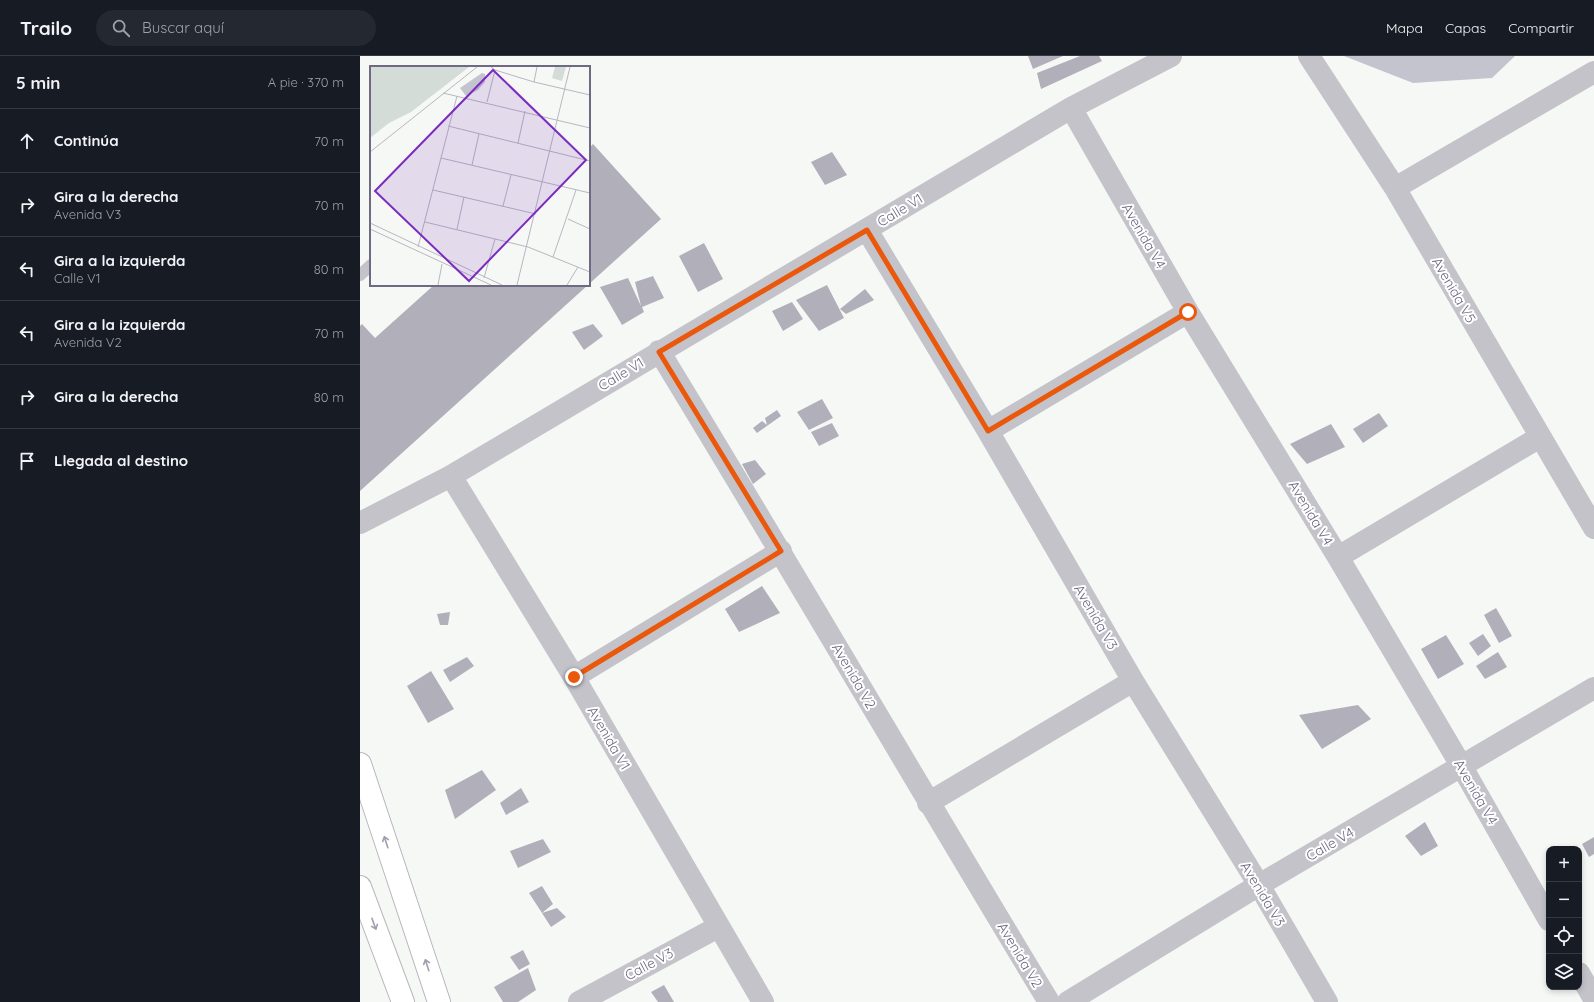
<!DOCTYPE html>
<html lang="es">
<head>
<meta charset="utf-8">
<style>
	body { margin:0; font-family:Quicksand,sans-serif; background:#242831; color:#f1f3f6 }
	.controls { position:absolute; right:12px; bottom:12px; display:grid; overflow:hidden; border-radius:8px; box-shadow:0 2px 6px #0003 }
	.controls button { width:36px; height:36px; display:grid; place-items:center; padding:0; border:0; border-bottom:1px solid #363941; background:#171b24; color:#f1f3f6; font:20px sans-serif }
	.stop { position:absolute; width:12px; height:12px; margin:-9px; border:3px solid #ea580c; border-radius:50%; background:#fff }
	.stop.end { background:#ea580c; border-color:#fff; box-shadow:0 1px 4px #0008 }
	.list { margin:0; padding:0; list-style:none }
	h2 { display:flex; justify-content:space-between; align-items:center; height:52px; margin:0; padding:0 16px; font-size:17px }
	h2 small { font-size:13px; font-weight:400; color:#9ea1a6 }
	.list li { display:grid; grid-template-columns:26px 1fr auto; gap:12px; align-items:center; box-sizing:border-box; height:64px; padding:0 16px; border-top:1px solid #363941 }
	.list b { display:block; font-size:15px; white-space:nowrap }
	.list p { margin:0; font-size:13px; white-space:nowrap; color:#9ea1a6 }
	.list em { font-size:13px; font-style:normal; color:#9ea1a6 }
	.icon { flex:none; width:22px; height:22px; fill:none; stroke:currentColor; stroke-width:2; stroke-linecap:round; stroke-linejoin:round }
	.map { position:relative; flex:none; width:1234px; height:946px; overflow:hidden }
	header { display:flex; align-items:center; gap:24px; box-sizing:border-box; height:56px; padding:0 20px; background:#171b24; border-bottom:1px solid #363941 }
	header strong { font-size:19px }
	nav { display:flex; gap:22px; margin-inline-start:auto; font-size:14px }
	.search { width:280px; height:36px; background:#242831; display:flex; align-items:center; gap:10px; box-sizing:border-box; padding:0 14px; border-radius:22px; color:#9ea1a6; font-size:15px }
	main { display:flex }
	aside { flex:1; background:#171b24 }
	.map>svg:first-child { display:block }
	.water { fill:#c4c4cf }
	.building { fill:#b1afba }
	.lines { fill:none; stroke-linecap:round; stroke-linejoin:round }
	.primary-casing { stroke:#b8b7be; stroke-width:24 }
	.service { stroke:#c5c3ca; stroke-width:12 }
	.minor { stroke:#c5c3ca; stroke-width:22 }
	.primary { stroke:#fff; stroke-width:22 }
	.oneway { stroke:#a19eaf }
	.route { stroke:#ea580c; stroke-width:5 }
	.labels { text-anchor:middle; stroke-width:4; stroke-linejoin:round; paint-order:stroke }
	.street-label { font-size:14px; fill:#6f6984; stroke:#fff }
	.inset-road { fill:none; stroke:#b8b6c1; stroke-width:1 }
	.view { fill:#7b2cbf; fill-opacity:0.15; stroke:#7b2cbf; stroke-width:2 }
	.inset-edge { fill:none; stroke:#6f6984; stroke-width:2 }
</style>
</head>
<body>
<header>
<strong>Trailo</strong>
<div class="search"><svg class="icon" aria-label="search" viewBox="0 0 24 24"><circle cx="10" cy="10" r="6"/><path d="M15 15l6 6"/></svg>Buscar aquí</div>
<nav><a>Mapa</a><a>Capas</a><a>Compartir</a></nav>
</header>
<main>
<aside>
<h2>5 min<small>A pie · 370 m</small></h2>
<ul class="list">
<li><svg class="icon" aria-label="ahead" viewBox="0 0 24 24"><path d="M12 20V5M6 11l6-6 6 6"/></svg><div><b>Continúa</b></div><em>70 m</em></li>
<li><svg class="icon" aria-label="right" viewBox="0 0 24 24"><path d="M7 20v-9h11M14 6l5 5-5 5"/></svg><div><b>Gira a la derecha</b><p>Avenida V3</p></div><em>70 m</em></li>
<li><svg class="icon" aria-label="left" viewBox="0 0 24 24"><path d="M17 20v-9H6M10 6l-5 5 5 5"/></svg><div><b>Gira a la izquierda</b><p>Calle V1</p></div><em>80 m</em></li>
<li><svg class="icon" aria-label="left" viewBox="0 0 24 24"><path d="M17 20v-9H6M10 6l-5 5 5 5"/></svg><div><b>Gira a la izquierda</b><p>Avenida V2</p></div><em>70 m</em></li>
<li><svg class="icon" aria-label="right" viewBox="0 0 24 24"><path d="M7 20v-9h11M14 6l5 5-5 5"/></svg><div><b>Gira a la derecha</b></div><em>80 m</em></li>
<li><svg class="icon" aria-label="arrive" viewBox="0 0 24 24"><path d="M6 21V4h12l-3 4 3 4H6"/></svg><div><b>Llegada al destino</b></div></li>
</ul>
</aside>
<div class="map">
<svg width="1234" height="946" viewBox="0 0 1234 946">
	<rect width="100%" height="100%" fill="#f6f8f5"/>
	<path class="water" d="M984,0H1155L1132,22L1053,27Z"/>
	<path class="building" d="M668,0H703L673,13Z
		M720,0H739L742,5L681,33L677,17Z
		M233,88L301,163L229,228V92Z
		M472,96L487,119L465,129L451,106Z
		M344,187L363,223L338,236L319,200Z
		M293,220L304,242L282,251L284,256L262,269L240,231L268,222L281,250L275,226Z
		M74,229H228L0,435V270L2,268L15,282Z
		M467,229L484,262L459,275L436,244Z
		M505,233L514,244L486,258L480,253Z
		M432,246L443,263L423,275L412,255Z
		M233,268L243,280L224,294L212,276Z
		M462,343L473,362L449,374L437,356Z
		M417,354L421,360L397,377L393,372L402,365L407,369L405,362Z
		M1019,357L1028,370L1003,387L993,373Z
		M472,367L479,380L459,390L451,376Z
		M971,368L985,391L947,408L930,388Z
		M395,404L406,418L393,428L382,408Z
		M402,530L420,557L379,576L365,553Z
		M1136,552L1152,580L1139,587L1124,559Z
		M90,556L88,569H80L77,558Z
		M1123,578L1131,590L1118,600L1109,587Z
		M1086,579L1104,608L1078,623L1061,593Z
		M1138,596L1147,611L1125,623L1116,610Z
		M107,601L114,610L90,626L83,614Z
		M71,615L94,653L68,667L47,630Z
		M998,649L1011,663L962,693L939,659Z
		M122,714L136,734L95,763L85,734Z
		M161,732L169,746L146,759L140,747Z
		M1065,766L1078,790L1061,800L1045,780Z
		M1234,781V798L1229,801L1222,788Z
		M183,783L191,796L158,812L150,795Z
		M182,830L193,848L182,857L169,837Z
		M197,852L206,861L191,871L182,857Z
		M163,894L170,908L159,914L150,901Z
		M168,912L176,934L158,946H143L134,931Z
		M304,929L314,946H298L291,936Z"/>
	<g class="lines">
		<defs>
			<path id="primary" d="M0,708L79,946
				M0,831L43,946"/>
		</defs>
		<use href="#primary" class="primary-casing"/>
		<path class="service" d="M0,219L11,209"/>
		<path class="minor" d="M949,0L1035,132L1234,472
			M711,52L828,256L978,501L1102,711L1189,864
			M1035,132L1234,16
			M507,174L628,375L773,625L899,829L967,946
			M299,295C431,511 558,730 689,946
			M628,375L828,256
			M91,420L214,621L403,946
			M0,467L91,420L711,52L811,0
			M978,501L1180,381
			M214,621L421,495
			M568,747L773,625
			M1219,917L1234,943
			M219,946L358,871
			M708,946L899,829L1234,632"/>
		<use href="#primary" class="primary"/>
	</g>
	<defs><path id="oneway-shaft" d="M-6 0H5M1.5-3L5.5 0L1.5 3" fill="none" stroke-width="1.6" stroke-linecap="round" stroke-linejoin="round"/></defs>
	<g class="oneway">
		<use href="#oneway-shaft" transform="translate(26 786) rotate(-108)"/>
		<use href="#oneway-shaft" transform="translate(14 868) rotate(70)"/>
		<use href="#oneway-shaft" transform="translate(67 909) rotate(-108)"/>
	</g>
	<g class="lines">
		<path class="route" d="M214,621L421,495L299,296L507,174L628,375L828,256"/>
	</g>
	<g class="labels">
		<g class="street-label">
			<text transform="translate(540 154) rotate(-31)" y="5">Calle V1</text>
			<text transform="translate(784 180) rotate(60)" y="5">Avenida V4</text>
			<text transform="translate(1094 234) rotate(60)" y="5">Avenida V5</text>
			<text transform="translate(261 318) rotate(-31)" y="5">Calle V1</text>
			<text transform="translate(951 457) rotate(59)" y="5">Avenida V4</text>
			<text transform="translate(736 561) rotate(60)" y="5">Avenida V3</text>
			<text transform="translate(494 620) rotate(60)" y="5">Avenida V2</text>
			<text transform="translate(249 682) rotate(60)" y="5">Avenida V1</text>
			<text transform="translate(1116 736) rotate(60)" y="5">Avenida V4</text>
			<text transform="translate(970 788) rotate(-30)" y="5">Calle V4</text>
			<text transform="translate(903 838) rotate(59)" y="5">Avenida V3</text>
			<text transform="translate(660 899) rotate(59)" y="5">Avenida V2</text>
			<text transform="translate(289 908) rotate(-28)" y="5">Calle V3</text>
		</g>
	</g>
	<g transform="translate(10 10)">
		<rect width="220" height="220" fill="#f6f8f5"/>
		<path d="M0,1H99L41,46L19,57L0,72ZM185,1H196L192,15L182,12Z" fill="#d4dcd8"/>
		<path d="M112,7L115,8V16L108,24L96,30L90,22Z" fill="#c4c4cf"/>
		<path class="inset-road" d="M121,1L125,4L164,16L220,29M164,16L167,1M73,27L220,62M117,36L125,4M78,60L220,95M148,77L155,45M0,86L107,1M71,92L220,127M102,99L109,68M63,124L166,148M133,140L141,109M198,153L220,163M55,156L158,181L220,206M0,157L132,219M0,163L121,219M87,163L94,131M48,181L87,30M183,191L206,124M114,212L125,173M68,219L72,198M147,219L200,1M197,219L208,201"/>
		<path class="view" d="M123,4L216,94L99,215L5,125Z"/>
		<rect width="220" height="220" class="inset-edge"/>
	</g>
</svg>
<div class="controls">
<button>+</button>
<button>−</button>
<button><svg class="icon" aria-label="locate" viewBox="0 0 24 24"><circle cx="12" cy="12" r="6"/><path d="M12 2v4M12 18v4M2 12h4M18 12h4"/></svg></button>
<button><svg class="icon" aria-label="layers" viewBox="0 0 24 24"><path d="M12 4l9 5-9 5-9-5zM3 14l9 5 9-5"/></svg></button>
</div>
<div class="stop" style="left:828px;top:256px"></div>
<div class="stop end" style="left:214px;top:621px"></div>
</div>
</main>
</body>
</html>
